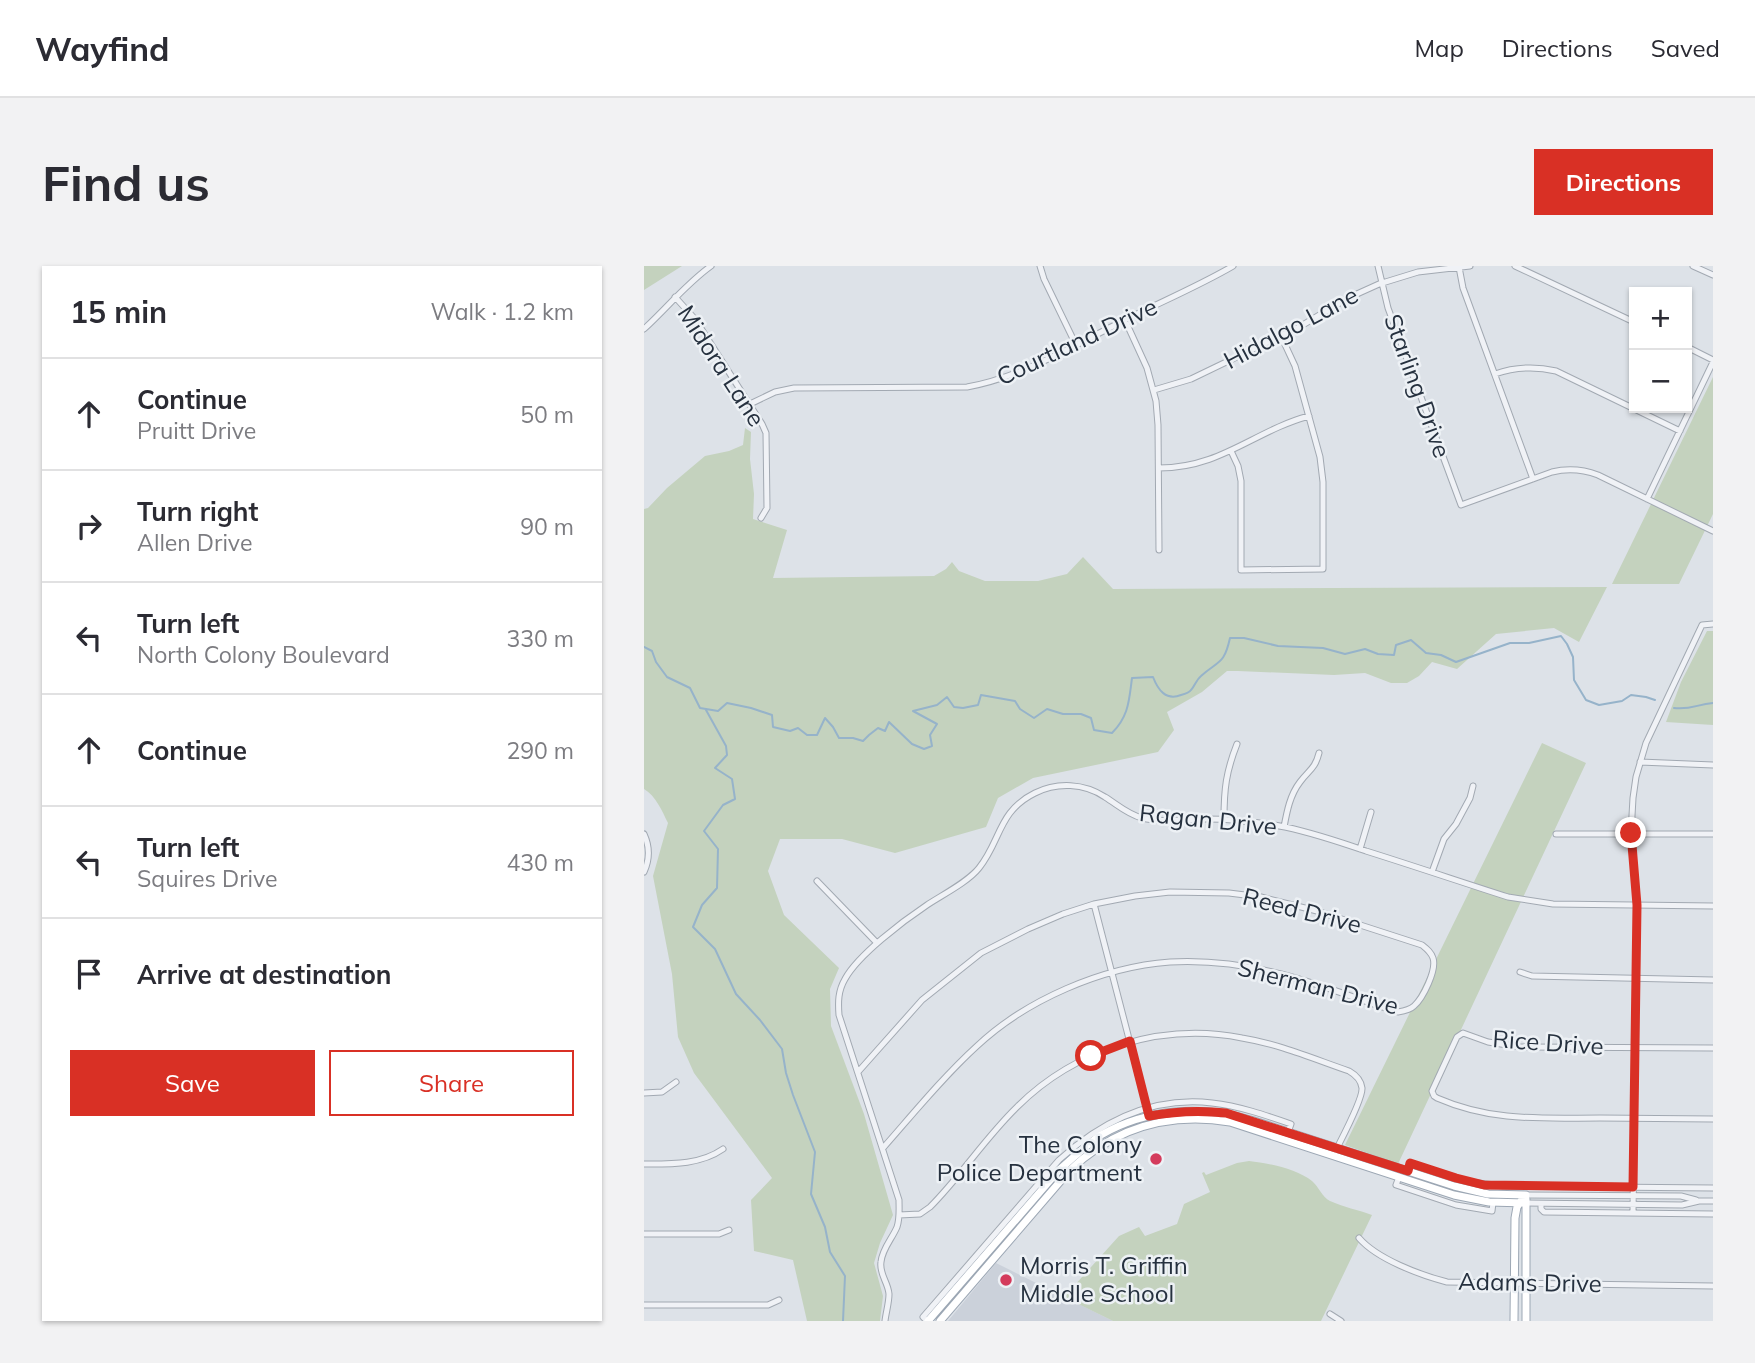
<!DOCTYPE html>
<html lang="en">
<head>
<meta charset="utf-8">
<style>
	body { margin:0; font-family:Mulish,sans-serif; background:#f2f2f3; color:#2b2b33 }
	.controls { position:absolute; right:21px; top:21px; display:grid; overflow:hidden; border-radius:0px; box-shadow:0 2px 5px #0004 }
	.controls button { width:63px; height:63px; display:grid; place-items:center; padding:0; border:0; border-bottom:2px solid #e1e1e2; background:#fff; color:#2b2b33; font:35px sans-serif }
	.stop { position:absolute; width:21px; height:21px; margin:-16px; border:5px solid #d93025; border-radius:50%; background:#fff }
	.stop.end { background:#d93025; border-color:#fff; box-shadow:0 2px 7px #0008 }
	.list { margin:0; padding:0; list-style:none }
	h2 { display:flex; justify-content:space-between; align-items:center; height:91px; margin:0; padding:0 28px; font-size:30px }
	h2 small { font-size:23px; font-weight:400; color:#7c7c81 }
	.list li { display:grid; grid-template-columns:46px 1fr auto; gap:21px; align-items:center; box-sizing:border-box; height:112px; padding:0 28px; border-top:2px solid #e1e1e2 }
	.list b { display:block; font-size:26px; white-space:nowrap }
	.list p { margin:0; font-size:23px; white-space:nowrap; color:#7c7c81 }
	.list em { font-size:23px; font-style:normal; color:#7c7c81 }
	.actions { display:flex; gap:14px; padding:21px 28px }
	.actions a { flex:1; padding:16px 0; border:2px solid #d93025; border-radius:0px; text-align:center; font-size:24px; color:#d93025 }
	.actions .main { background:#d93025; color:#fff }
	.icon { flex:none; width:38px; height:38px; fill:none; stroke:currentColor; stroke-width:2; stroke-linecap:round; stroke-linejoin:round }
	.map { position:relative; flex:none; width:1069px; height:1055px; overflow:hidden; border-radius:0px }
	header { display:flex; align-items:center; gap:42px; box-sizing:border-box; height:98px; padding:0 35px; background:#fff; border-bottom:2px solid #e1e1e2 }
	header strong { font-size:33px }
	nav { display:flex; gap:38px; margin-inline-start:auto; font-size:24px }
	.intro { display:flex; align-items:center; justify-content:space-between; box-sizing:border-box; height:168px; padding:0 42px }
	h1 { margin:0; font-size:49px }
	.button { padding:18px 32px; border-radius:0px; background:#d93025; color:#fff; font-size:24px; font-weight:700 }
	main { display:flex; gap:42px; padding:0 42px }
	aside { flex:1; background:#fff; border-radius:0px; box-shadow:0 2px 5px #0004 }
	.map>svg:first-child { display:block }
	.built { fill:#cbd1da }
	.green { fill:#c4d2be }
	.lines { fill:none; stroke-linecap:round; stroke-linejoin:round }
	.stream { stroke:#96b3ca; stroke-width:2 }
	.minor-casing { stroke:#a2a9b2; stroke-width:7 }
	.major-casing { stroke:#9ca7b4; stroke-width:9 }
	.minor { stroke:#f0f2f6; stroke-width:5 }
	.major { stroke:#fff; stroke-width:7 }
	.route { stroke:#d93025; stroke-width:9 }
	.poi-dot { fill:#d43b5c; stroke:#edf1f5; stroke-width:2.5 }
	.labels { text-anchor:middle; stroke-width:5; stroke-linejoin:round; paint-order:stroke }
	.street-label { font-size:24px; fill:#26313f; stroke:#edf1f5 }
	.poi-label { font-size:24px; fill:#26313f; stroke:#edf1f5; text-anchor:end }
</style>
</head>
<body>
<header>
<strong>Wayfind</strong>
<nav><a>Map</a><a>Directions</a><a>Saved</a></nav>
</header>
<div class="intro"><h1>Find us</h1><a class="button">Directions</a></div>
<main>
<aside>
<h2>15 min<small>Walk · 1.2 km</small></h2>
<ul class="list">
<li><svg class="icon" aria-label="ahead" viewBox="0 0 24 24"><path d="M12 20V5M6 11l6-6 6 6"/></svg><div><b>Continue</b><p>Pruitt Drive</p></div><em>50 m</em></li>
<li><svg class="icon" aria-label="right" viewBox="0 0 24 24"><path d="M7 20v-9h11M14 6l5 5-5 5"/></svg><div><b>Turn right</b><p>Allen Drive</p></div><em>90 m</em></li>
<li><svg class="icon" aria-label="left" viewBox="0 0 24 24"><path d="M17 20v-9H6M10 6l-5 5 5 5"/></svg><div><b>Turn left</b><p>North Colony Boulevard</p></div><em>330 m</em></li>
<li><svg class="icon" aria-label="ahead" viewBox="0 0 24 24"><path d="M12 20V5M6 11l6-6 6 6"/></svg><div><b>Continue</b></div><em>290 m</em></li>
<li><svg class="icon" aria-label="left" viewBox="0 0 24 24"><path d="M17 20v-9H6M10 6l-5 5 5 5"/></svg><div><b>Turn left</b><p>Squires Drive</p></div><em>430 m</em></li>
<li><svg class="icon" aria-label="arrive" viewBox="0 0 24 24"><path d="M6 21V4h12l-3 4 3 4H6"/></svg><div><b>Arrive at destination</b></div></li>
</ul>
<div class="actions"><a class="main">Save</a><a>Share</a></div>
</aside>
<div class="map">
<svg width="1069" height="1055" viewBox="0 0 1069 1055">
	<rect width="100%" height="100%" fill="#dde2e8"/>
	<path class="built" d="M352,997L469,1055H304Z"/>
	<path class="green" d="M0,0H38L0,24Z
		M1069,111V248L1035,318H968Z
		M101,162L107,166L106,193L110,228L109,253L143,264L129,312L290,310L302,303L308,296L315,305L341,315H394L423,308L439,291L469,323L963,321L935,376L910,362L852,368L813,403L788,396L775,410L763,417H747L721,407L690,409L594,405H583L558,426L523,446L530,464L514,486L389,512L354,532L342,561L251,587L198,573H136L124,605L140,649L195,702L186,723L187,760L220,848L249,949L236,977L230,997L239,1030L236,1055H163L149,994L110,985L107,934L128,912L50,807L34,771L28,708L9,610L24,557C18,545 12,530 0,523V243L4,242L23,222L61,190L85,185L99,179Z
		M1063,365H1069V459L1022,456L1037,416Z
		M898,477L942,497L754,898L701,879Z
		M605,895C624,897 653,903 668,915C675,921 678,931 686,935C699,941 715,944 728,949L677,1055H469L420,1031L475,970L495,961L501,970L533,958L540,938L566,926L558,907L560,906L562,909L593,897Z"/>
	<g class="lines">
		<path class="stream" d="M0,381L8,385L12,396L23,411L46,422L56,442L74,445L83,437L107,442L128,449L129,461L146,465L154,462L163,469H173L181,452L189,461L195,472H209L219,475L225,469L234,462L241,465L245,456L268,478L280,483L288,480L286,469L293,458L269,445L293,439L303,431L310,441L319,442L334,439L337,429L371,435L376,443L390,452L403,443L419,448H437L447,452L450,464L468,467C485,450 485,434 488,412L509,411C514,424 522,435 537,429C541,428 545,427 547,424C551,420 552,414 557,410C575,394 580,399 586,372H600L634,380L679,382L701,388L721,383L734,388L750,389L752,379L767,374L782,387L797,389L812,396L866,377H885L917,370L923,378L929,391L930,414L942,434L955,439L978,435L987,429L1002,431L1011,434
			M1030,442C1048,444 1053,438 1069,437
			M62,444L82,480L83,489L71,502L88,513L91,533L79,539L60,565L74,583L73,622L58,639L49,661L71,683L92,728L116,754L138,783L142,807L149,829L171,886L167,928L181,961L186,986L201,1010L199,1055"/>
		<defs>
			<path id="minor" d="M396,0L400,13L432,79
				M734,0L744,42L817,239L908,206C924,202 938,203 954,209L1069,265
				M871,0L990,56
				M1049,0L1069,9
				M815,1L819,22L889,213
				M31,31L51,53L118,158L122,167L123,242L117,252
				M481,54L503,102L512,135L514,159L515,284
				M0,63C23,42 42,18 67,0
				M1043,81L1069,94
				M851,108C871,101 891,100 912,105L1036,165
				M510,124L547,113L657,60L704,32L735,18L774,6L826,0
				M106,138L131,126L150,122L323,121C378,111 427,81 477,56C514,37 553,21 589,0
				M587,185L594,200L597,215V304L679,303V216L676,191L651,100L637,70
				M515,202C577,202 610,165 665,150
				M1003,233L1069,96
				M996,496L1069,499
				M580,553C580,523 582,506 593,478
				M640,561C643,545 646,529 656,516C665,504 671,503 675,487
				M0,568C6,581 6,593 0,606
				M912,568H1069
				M716,583L727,546
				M788,606L800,573L812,558L826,532L829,520
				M173,615L233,677
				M450,638L505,850
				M876,706L888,710L1069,714
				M1069,782L876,781L844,776L819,767L813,771L788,825L790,830L793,832C848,856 897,852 956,852C994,852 1031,853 1069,853
				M214,806L278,734L337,687L384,663L419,648L450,638L491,630L526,626L585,627L617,631L673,645L778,679C783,683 787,686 789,692C793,704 779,732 770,740C766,744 760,745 754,746C715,734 677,718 637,708C602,699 562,694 526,696C458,701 382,734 333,780C299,811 269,848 239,882
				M0,827L18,826L32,816
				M0,898C27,898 56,899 79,883
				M764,905L766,897L826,916L859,920L1069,922
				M755,911L752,919L812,939L848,945L849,937
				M882,929L1037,930L1052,934
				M882,937L1038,939L1055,935H1069
				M897,938V943L900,946L1069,948
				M989,947L993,640L987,567L989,532L992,511L1002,477L1058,359L1069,358
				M255,949L276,948L286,941C317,910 341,872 373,841C431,783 518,756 598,772C635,778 670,793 705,805C712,809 717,814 718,822C719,833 698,872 692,884
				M0,968H75L85,964
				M715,972C733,993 776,1009 803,1016L1069,1020
				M0,1039H124L135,1034
				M686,1048L697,1055
				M241,1055C242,1046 245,1037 245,1028C244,1016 235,1008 237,996C238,983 248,973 253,961C256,952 255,943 255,934L195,749C194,736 194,725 201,713C214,689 259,655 283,639C298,629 324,616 335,602C357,575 354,545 391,527C413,516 440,517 461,531C474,539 483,548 498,552C518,557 541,553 562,553C588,553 615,556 641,561C669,567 696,576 722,585C770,600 817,616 864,631L909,638L1069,640
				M283,1055L279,1051L415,894C458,855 508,830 568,837C595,840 621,849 647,858L644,866"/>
			<path id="major" d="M284,1055L415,904C429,892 442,879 457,869C504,842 559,839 610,855L810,920L844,928L882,929
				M296,1055L425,905C470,862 524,846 586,856L810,929L845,936L882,937
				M870,1055L871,952L873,941L877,935
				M882,1055V933"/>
		</defs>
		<use href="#minor" class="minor-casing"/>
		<use href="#major" class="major-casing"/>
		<use href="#minor" class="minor"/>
		<use href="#major" class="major"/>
	</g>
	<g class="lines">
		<path class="route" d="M447,790L486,775L505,850C532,845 556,844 582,847L764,905L766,897L812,912L840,919L989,921L993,639L987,567"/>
	</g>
	<g class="poi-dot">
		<circle cx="512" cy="893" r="7"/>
		<circle cx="362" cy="1014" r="7"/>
	</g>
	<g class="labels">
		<g class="street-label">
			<text transform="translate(647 62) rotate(-28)" y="8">Hidalgo Lane</text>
			<text transform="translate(433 76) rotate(-25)" y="8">Courtland Drive</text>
			<text transform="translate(77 100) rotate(57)" y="8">Midora Lane</text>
			<text transform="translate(773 120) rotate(70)" y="8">Starling Drive</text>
			<text transform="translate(564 554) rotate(6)" y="8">Ragan Drive</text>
			<text transform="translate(658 645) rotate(14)" y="8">Reed Drive</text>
			<text transform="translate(674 721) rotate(14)" y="8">Sherman Drive</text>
			<text transform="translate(904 777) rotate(4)" y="8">Rice Drive</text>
			<text transform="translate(886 1017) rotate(1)" y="8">Adams Drive</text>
		</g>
		<g class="poi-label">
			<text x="498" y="887">The Colony<tspan x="498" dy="28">Police Department</tspan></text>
			<text x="376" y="1008" text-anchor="start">Morris T. Griffin<tspan x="376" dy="28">Middle School</tspan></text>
		</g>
	</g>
</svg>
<div class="controls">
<button>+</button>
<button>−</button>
</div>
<div class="stop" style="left:447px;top:790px"></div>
<div class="stop end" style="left:987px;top:567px"></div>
</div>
</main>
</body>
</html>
